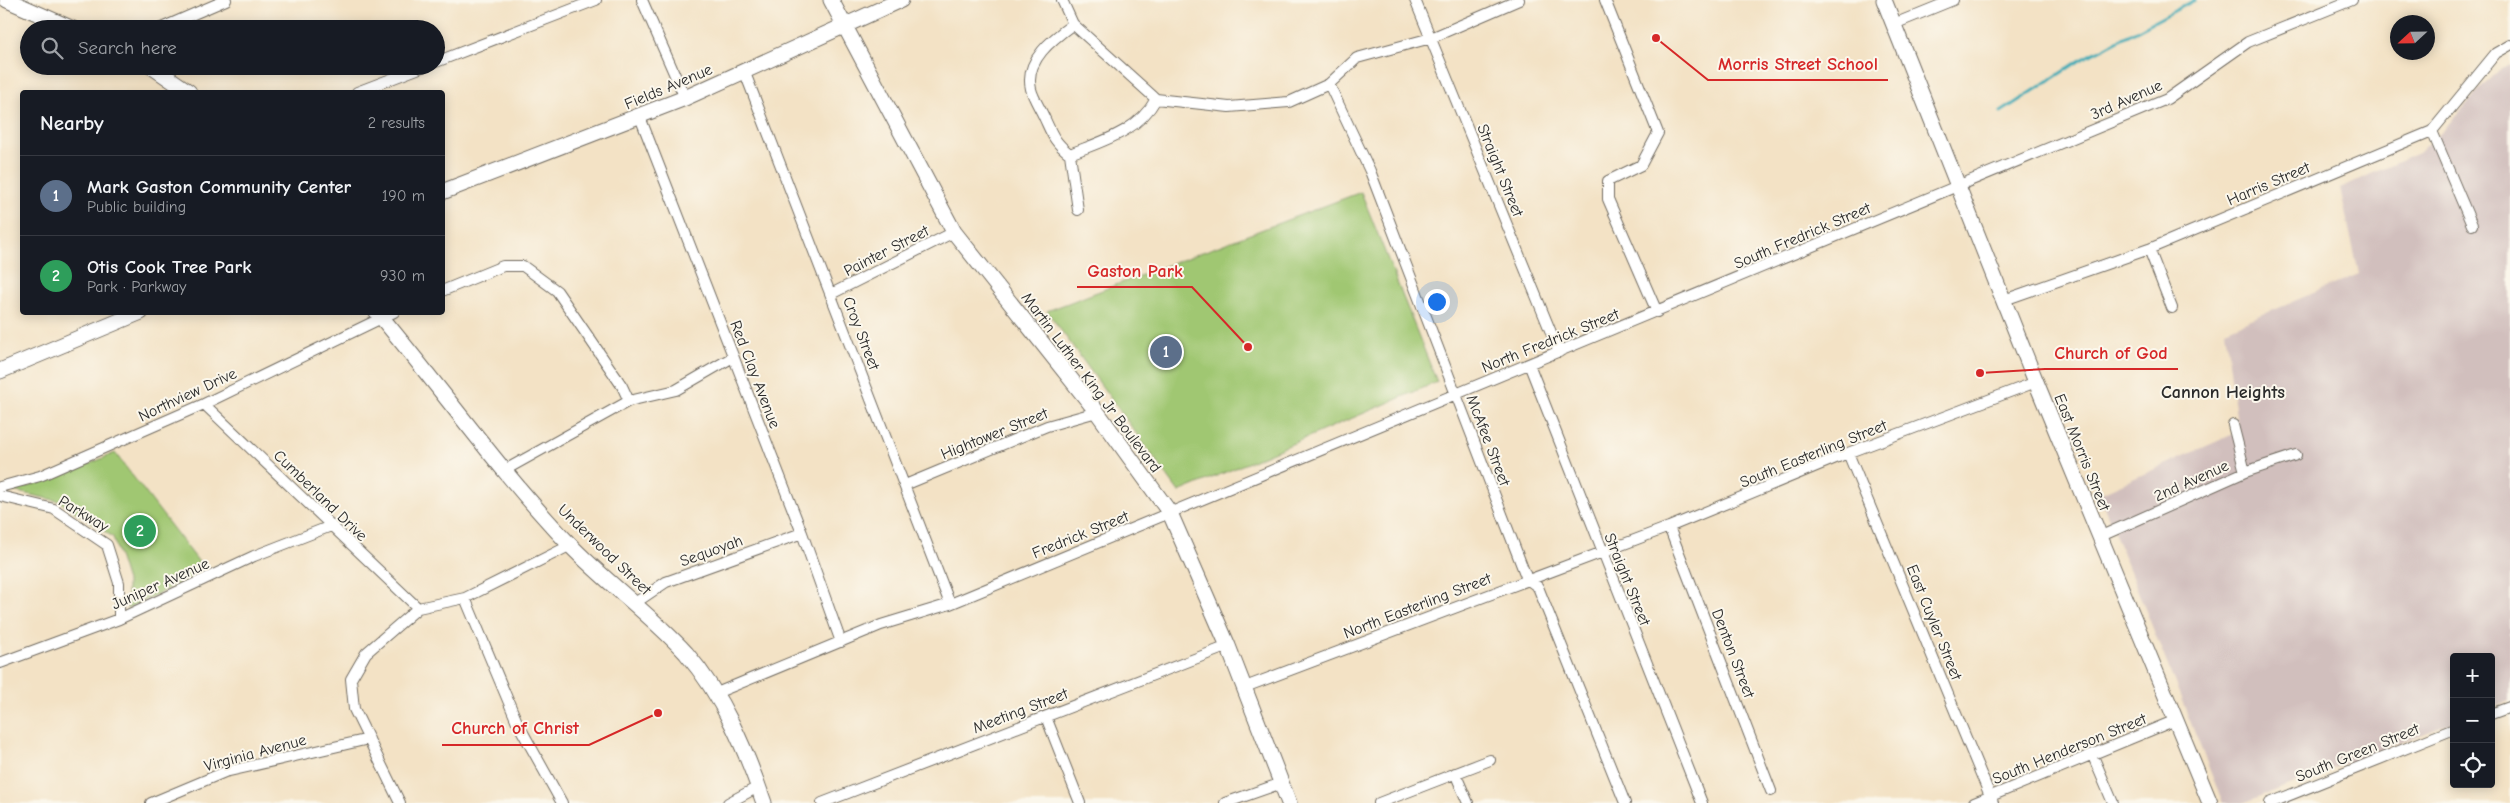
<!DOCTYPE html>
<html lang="en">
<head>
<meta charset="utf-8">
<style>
	body { margin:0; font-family:"Comic Neue",sans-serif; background:#242831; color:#f1f3f6 }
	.controls { position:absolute; right:15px; bottom:15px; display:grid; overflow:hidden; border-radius:5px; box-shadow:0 2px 12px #0003 }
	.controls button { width:45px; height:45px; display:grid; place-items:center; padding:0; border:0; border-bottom:1px solid #363941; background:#171b24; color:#f1f3f6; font:25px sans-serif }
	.compass { position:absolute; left:2390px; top:15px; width:45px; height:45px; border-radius:50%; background:#171b24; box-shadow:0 2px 12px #0003; rotate:248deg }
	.you { position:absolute; left:1436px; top:301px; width:18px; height:18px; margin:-12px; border:4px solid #fff; border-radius:50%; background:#1a73e8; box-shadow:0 0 0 8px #1a73e833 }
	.badge { display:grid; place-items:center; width:32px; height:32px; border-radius:50%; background:#d690ce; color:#fff; font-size:16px; font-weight:700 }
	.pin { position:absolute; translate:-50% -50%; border:2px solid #fff; box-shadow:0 1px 5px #0006 }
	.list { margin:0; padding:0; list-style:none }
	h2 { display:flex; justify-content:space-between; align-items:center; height:65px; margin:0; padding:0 20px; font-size:21px }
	h2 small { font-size:16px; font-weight:400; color:#9ea1a6 }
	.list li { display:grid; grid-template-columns:32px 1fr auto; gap:15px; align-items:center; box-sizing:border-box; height:80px; padding:0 20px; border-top:1px solid #363941 }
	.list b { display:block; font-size:19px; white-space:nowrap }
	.list p { margin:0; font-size:16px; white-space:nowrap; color:#9ea1a6 }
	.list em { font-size:16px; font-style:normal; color:#9ea1a6 }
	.icon { flex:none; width:28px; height:28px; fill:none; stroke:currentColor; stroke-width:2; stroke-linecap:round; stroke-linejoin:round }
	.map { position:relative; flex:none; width:2510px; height:803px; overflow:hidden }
	.search { position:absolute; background:#171b24; box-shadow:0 2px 12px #0003; left:20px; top:20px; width:425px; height:55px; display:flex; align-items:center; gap:12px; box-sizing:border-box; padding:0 18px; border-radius:28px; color:#9ea1a6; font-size:19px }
	.panel { position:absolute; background:#171b24; box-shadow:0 2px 12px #0003; left:20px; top:90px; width:425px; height:225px; border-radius:5px }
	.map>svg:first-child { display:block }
	.industrial { fill:#d1bfbd }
	.green { fill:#a0c772; stroke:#66794e }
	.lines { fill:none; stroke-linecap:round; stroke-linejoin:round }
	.stream { stroke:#3cacb7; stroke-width:3 }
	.street-casing { stroke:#716b61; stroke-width:12 }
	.secondary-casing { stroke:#716b61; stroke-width:17 }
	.street { stroke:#fff; stroke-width:10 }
	.secondary { stroke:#fff; stroke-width:15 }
	.labels { text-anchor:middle; stroke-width:4; stroke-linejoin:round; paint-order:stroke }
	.street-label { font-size:16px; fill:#2b2b2b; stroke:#fbf7ec }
	.neighbourhood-label { font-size:18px; font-weight:bold; fill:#2b2b2b; stroke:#fbf7ec }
	.leader { fill:none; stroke:#d62828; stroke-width:2 }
	.callout-dot { fill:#d62828; stroke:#fbf7ec; stroke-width:2 }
	.callout-label { font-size:18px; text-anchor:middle; font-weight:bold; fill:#d62828; stroke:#fbf7ec; stroke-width:4; stroke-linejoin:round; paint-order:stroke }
</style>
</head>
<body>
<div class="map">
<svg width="2510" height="803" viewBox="0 0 2510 803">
	<rect width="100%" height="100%" fill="#fbf7ec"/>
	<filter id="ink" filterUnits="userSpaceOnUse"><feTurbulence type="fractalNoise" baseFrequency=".02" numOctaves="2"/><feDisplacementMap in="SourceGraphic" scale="10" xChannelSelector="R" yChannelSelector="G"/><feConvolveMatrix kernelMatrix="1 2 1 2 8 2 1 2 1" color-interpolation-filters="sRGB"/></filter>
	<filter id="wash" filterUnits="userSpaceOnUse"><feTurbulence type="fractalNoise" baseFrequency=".0096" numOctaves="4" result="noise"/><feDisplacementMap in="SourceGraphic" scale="20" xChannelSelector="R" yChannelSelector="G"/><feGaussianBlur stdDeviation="1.12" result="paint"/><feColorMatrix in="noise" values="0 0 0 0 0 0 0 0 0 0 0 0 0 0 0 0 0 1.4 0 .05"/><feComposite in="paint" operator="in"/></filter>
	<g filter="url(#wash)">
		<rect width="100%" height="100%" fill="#f3e2c5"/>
		<path class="industrial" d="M2510,65V700L2491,707V657H2454V722L2243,803H2223L2099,494L2238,432L2225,330L2359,274L2340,188L2418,153L2443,130L2497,71Z"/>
		<path class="green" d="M1361,192L1437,382L1179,492L1047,311Z
			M115,453L205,570L127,609V581L113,537L59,501L13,491L56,478Z"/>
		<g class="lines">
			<path class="stream" d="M2001,112L2079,61L2195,0"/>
		</g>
	</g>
	<g filter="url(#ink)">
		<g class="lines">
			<defs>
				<path id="street" d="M642,0L685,98
					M1062,0L1073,24L1156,99
					M1415,0L1559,352
					M1605,0L1658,133L1641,165L1608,181V199L1657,312
					M1894,24L1953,0
					M159,29L226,0
					M436,62L596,0
					M745,73L950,604
					M1329,84L1370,171L1527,579L1538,587L1625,803
					M357,92L425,66
					M1156,99L1229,107L1289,102L1329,84L1357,58L1431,38L1519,0
					M640,117L802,533L841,642
					M2432,131L2472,225
					M1070,154C1054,142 1052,134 1044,117C1040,108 1033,98 1031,89C1024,60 1054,38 1073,24
					M1070,154C1102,141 1138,132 1156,99
					M1070,154L1078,210
					M2149,249L2172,308
					M442,291L503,266H523L557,291L622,386L629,401L505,470
					M831,294L954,232
					M2004,300L2149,249L2432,131L2496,53L2510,45
					M1529,364L1702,803
					M629,401L676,390L733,357
					M204,404L418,608
					M2233,425L2245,472
					M1848,453L1993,803
					M905,485L1047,426L1097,412
					M0,487L40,476L204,404L394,312
					M0,496L54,509L107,545L119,583V619
					M1669,527L1771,791
					M2099,537L2245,472L2296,455
					M465,598L517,722L562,803
					M635,603L666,582L802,533
					M0,663L119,619L254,556L331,526
					M1245,687L1669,527L1848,453L2036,382
					M714,694L881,625L950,604L2167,99L2248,42L2352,0
					M2491,714L2510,707
					M1046,717L1080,803
					M2093,756L2113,803
					M1455,773L1468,803
					M151,803L225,772L369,739
					M400,803L354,709L351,679L366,653L418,608L465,598L571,545
					M728,803L758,787
					M822,803L1228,646
					M1225,803L1282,783
					M1379,803L1490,760
					M1974,803L2176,720
					M2270,803L2454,729"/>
				<path id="secondary" d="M7,0L73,29
					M831,0L954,232L1097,412L1170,513L1228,646L1289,803
					M1884,0L2036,382L2210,803
					M151,66L189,92
					M442,192L685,98L901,0
					M377,312C442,389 500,472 570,545C607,583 650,614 686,653C723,696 746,750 764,803
					M0,371L141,312"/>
			</defs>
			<use href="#street" class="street-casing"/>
			<use href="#secondary" class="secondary-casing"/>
			<use href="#street" class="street"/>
			<use href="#secondary" class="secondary"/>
		</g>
	</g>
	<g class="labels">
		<g class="street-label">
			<text transform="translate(668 86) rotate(-23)" y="6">Fields Avenue</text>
			<text transform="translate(2126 99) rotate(-24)" y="6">3rd Avenue</text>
			<text transform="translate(1501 170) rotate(68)" y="6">Straight Street</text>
			<text transform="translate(2268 183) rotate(-23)" y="6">Harris Street</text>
			<text transform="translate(1802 235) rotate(-23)" y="6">South Fredrick Street</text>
			<text transform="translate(886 250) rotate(-27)" y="6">Painter Street</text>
			<text transform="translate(862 333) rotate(69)" y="6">Croy Street</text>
			<text transform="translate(1550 340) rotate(-22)" y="6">North Fredrick Street</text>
			<text transform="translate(756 374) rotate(69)" y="6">Red Clay Avenue</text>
			<text transform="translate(1092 382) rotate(53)" y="6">Martin Luther King Jr Boulevard</text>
			<text transform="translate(187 394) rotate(-25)" y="6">Northview Drive</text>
			<text transform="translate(994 433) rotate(-22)" y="6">Hightower Street</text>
			<text transform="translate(1489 440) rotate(69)" y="6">McAfee Street</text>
			<text transform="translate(2083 452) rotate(68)" y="6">East Morris Street</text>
			<text transform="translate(1813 453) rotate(-22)" y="6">South Easterling Street</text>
			<text transform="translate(2191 480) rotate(-24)" y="6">2nd Avenue</text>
			<text transform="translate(321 495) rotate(44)" y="6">Cumberland Drive</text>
			<text transform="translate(84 513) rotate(31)" y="6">Parkway</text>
			<text transform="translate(1080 534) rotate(-22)" y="6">Fredrick Street</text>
			<text transform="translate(605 549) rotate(44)" y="6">Underwood Street</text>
			<text transform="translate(711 550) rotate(-20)" y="6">Sequoyah</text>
			<text transform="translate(1628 579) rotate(68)" y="6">Straight Street</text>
			<text transform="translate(160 583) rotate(-24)" y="6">Juniper Avenue</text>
			<text transform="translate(1417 605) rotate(-21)" y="6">North Easterling Street</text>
			<text transform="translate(1935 622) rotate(68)" y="6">East Cuyler Street</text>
			<text transform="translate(1734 653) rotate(69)" y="6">Denton Street</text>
			<text transform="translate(1020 710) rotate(-21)" y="6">Meeting Street</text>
			<text transform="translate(2069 748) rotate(-22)" y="6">South Henderson Street</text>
			<text transform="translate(255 752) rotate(-15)" y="6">Virginia Avenue</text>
			<text transform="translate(2357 752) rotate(-22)" y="6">South Green Street</text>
		</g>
		<g class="neighbourhood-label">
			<text x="2223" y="398">Cannon Heights</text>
		</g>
	</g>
	<path class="leader" d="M1656 38L1708 80H1888M1248 347L1192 287H1077M1980 373L2045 369H2178M658 713L589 745H442"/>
	<g class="callout-dot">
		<circle cx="1656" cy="38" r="5"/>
		<circle cx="1248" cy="347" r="5"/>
		<circle cx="1980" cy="373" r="5"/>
		<circle cx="658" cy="713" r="5"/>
	</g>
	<g class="callout-label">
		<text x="1798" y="70">Morris Street School</text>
		<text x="1135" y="277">Gaston Park</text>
		<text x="2111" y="359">Church of God</text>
		<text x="515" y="734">Church of Christ</text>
	</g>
</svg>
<div class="controls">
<button>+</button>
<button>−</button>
<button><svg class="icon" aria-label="locate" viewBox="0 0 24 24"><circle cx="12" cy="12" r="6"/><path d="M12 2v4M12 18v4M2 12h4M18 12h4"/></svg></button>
</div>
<svg class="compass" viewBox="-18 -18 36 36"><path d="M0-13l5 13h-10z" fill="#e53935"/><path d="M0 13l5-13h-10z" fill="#9ea1a6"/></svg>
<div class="you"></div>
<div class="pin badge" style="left:1166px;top:352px;background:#5c6f8a">1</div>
<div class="pin badge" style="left:140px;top:531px;background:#2e9e5b">2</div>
<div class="search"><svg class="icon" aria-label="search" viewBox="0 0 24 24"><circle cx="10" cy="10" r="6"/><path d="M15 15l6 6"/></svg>Search here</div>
<section class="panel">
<h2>Nearby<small>2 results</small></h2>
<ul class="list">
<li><span class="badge" style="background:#5c6f8a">1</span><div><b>Mark Gaston Community Center</b><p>Public building</p></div><em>190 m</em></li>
<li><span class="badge" style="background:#2e9e5b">2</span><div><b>Otis Cook Tree Park</b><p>Park · Parkway</p></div><em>930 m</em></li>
</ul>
</section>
</div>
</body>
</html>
